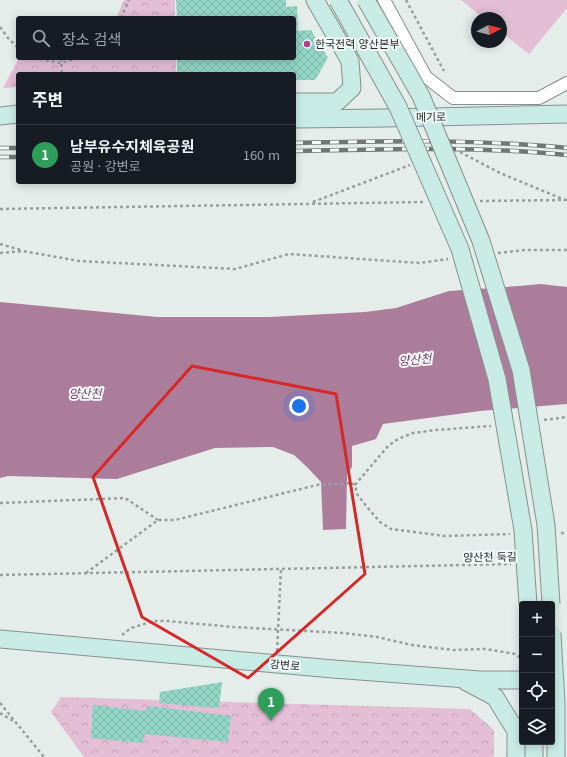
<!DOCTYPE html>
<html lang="ko">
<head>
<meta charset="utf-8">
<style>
	body { margin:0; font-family:Georgia,"Noto Sans KR",serif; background:#20242c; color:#f1f3f6 }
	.controls { position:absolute; right:12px; bottom:12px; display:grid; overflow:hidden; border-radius:4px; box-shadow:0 2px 10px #0003 }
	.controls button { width:36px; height:36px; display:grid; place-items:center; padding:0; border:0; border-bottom:1px solid #363941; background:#171b24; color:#f1f3f6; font:20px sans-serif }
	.compass { position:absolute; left:471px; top:12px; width:36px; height:36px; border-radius:50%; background:#171b24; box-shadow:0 2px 10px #0003; rotate:83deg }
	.you { position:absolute; left:299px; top:406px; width:14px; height:14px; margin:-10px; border:3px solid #fff; border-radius:50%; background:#1a73e8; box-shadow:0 0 0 6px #1a73e833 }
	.badge { display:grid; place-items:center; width:26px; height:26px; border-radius:50%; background:#8c9099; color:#fff; font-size:13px; font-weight:700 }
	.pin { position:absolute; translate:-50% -33px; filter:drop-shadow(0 1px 2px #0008) }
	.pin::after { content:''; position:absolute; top:21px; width:14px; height:12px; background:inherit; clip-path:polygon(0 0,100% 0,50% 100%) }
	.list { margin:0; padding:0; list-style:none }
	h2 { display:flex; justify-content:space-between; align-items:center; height:52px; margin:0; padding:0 16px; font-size:17px }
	h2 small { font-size:13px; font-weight:400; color:#9ea1a6 }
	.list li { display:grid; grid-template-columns:26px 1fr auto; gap:12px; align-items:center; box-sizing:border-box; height:60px; padding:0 16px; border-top:1px solid #363941 }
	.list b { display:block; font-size:15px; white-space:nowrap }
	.list p { margin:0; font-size:13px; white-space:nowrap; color:#9ea1a6 }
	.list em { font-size:13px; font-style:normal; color:#9ea1a6 }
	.icon { flex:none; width:22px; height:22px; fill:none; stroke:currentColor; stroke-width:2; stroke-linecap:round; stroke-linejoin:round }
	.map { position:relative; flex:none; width:567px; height:757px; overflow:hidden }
	.search { position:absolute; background:#171b24; box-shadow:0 2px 10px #0003; left:16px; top:16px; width:280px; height:44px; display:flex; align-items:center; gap:10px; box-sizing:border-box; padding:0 14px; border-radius:4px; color:#9ea1a6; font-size:15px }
	.panel { position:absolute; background:#171b24; box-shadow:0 2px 10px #0003; left:16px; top:72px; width:280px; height:112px; border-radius:4px }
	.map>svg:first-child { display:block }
	.grass { fill:#e3bed5 }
	.forest { fill:url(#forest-crowns) }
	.water { fill:#ac7c9b }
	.building { fill:url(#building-cross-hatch) }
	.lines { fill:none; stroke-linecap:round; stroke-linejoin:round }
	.street-casing { stroke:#888f8d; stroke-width:14 }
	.secondary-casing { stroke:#888f8d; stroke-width:19 }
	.path { stroke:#979e9b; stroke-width:2.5; stroke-dasharray:3 3; stroke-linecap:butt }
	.street { stroke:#fff; stroke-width:12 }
	.secondary { stroke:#c8ece5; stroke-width:17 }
	.rail-casing { stroke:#707674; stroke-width:4.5 }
	.rail { stroke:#f1faf8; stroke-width:3; stroke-dasharray:9; stroke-linecap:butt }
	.secondary-bridge-casing { stroke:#888f8d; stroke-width:19; stroke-linecap:butt }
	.secondary-bridge { stroke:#c8ece5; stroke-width:17 }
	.marked { fill:none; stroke:#d62828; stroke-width:3; stroke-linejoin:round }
	.poi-dot { fill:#b33c91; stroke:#f1faf8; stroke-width:1.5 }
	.labels { text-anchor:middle; stroke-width:4; stroke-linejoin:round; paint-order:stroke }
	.poi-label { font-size:11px; fill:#262928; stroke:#f1faf8; text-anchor:start }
	.street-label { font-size:11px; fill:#262928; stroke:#f1faf8 }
	.water-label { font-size:12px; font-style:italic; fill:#7a3c66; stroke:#f1faf8 }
</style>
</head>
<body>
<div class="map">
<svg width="567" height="757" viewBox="0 0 567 757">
	<defs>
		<pattern id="forest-crowns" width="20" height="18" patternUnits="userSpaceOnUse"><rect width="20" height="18" fill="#e3bed5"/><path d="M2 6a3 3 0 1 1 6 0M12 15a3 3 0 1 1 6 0" fill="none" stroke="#c3a3b7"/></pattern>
		<pattern id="building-cross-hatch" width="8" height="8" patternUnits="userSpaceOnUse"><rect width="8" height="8" fill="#93d6c6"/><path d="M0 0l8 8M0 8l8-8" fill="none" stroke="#7fb8aa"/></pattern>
	</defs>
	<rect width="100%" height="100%" fill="#e4edea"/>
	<path class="grass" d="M461,0H567V8L529,54L501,32V18H483Z"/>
	<path class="forest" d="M124,0H175V18H116Z
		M19,58H176V74H18V87L3,88Z
		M61,697L470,709L494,730V757H84L51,712Z"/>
	<path class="water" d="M541,284L567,287V404L480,411L383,424L376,439L352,446V467L347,474L346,529L323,530L321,482L308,468L294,455L273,447L215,448L117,479L8,476L0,478V302L157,317H270L365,312L396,308L449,291L519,286Z"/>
	<path class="building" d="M176,0H286V7L297,6L298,31L311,30L328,58L315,80H294V74H177V58H294V18H177Z
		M222,682L219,708L159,703L160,692Z
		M93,705L145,711L149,706L231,716L228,742L145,734L143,743L91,738Z"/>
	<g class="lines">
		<defs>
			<path id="street" d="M384,0L426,77L453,98H539L567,83"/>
			<path id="secondary" d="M294,102H337L352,88L350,61L315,0
				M0,116L18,114
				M294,119L386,118L567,114
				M0,639L333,669L480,680H522
				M465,681L495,697L516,731V757
				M534,742V757"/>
		</defs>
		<use href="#street" class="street-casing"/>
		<use href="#secondary" class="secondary-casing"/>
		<path class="path" d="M406,0L444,71
			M121,18L129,0
			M0,27L8,38L18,48
			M34,58L61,63L77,58
			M61,58L62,74
			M460,152L500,173L565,200
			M480,201L567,200
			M313,202L410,165
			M0,209L423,202
			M0,244L21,250
			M0,253L23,251L79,261L235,269L289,254L419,263L448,259
			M498,253L525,250H567
			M544,420L567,417
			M355,485L388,446L398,439L413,433L436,430L491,426
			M0,503L125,498L158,520
			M561,533H567
			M86,573L158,520H175L317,485L352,483L355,485L357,494L367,507L380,522L391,529L445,536L510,534
			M0,575L511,564
			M122,635L131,628L154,621H167L233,627L343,633L377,637L412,645L453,650L486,649L515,654L522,659
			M277,651L281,569
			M0,703L44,757
			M0,713L13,721"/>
		<use href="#street" class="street"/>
		<use href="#secondary" class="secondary"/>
		<defs>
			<path id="rail" d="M294,143C385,141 476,139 567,148
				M0,148H18
				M294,151C385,149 476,146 567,155
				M0,157H18"/>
		</defs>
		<use href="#rail" class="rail-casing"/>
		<use href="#rail" class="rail"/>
		<defs>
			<path id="secondary-bridge" d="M338,0L398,107L460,249L497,379L523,530L528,604
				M366,0L421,96L481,241L521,370L546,525L551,604
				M552,633L556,704V757"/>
		</defs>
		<use href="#secondary-bridge" class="secondary-bridge-casing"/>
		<use href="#secondary-bridge" class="secondary-bridge"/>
	</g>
	<path class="marked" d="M192,366L336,394L365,574L248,678L142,617L93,477Z"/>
	<circle class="poi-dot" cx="307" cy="44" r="4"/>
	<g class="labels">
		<g class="poi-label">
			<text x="315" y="48">한국전력 양산본부</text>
		</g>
		<g class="street-label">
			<text transform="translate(431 117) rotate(-1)" y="4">메기로</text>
			<text transform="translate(490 557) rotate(-1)" y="4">양산천 둑길</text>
			<text transform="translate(285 665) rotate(5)" y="4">강변로</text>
		</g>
		<g class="water-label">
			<text transform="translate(415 360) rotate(-5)" y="4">양산천</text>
			<text x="85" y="398">양산천</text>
		</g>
	</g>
</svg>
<div class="controls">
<button>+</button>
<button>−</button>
<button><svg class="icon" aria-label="locate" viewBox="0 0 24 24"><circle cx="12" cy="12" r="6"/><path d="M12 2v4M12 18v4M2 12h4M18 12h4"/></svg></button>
<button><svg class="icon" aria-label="layers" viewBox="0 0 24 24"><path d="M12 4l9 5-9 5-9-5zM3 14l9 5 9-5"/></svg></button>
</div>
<svg class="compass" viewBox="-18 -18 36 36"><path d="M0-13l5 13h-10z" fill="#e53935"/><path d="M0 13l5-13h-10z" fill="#9ea1a6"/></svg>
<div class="you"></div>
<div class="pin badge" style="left:271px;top:721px;background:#2e9e5b">1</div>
<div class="search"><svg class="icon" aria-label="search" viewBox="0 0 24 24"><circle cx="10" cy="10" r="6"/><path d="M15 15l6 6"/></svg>장소 검색</div>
<section class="panel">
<h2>주변<small></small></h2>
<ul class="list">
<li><span class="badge" style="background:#2e9e5b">1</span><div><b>남부유수지체육공원</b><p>공원 · 강변로</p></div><em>160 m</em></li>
</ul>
</section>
</div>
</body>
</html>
